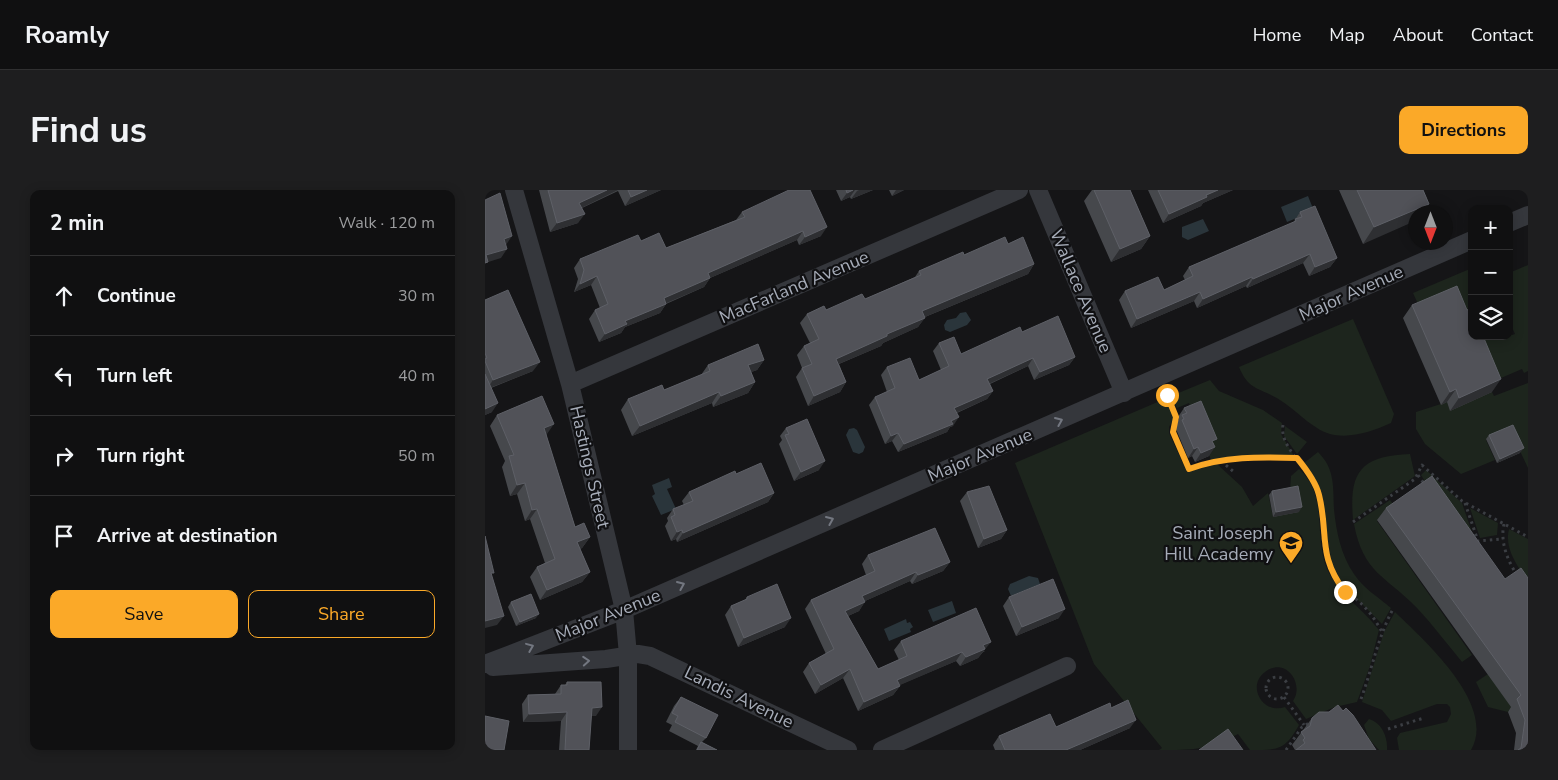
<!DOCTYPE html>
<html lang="en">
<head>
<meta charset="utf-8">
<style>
	body { margin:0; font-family:"Nunito Sans",sans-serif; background:#1e1e1f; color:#f1f3f6 }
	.controls { position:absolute; right:15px; top:15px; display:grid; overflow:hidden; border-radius:10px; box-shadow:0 2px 12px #0003 }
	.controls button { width:45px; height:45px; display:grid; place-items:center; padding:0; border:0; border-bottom:1px solid #303031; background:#101011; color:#f1f3f6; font:25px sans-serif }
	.compass { position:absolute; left:923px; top:15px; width:45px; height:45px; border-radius:50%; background:#101011; box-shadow:0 2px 12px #0003; rotate:180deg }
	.stop { position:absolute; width:15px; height:15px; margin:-11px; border:4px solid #fba928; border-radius:50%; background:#fff }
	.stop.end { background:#fba928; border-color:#fff; box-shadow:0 1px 5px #0008 }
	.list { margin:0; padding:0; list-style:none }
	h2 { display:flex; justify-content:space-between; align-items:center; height:65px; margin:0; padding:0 20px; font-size:21px }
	h2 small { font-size:16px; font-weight:400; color:#9c9d9f }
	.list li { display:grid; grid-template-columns:32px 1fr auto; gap:15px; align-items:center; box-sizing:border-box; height:80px; padding:0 20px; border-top:1px solid #303031 }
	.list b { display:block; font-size:19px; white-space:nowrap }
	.list em { font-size:16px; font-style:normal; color:#9c9d9f }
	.actions { display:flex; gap:10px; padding:15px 20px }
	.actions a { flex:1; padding:11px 0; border:1px solid #fba928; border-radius:10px; text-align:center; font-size:18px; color:#fba928 }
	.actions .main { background:#fba928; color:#111 }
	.icon { flex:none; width:28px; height:28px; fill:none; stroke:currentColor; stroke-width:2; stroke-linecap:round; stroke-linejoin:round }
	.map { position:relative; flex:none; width:1043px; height:560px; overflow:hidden; border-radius:10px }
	header { display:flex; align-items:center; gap:30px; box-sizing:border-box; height:70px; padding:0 25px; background:#101011; border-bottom:1px solid #303031 }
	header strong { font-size:24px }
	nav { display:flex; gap:28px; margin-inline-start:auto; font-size:18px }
	.intro { display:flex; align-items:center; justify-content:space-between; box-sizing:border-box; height:120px; padding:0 30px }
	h1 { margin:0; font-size:35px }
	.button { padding:12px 22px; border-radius:10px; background:#fba928; color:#111; font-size:18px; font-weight:700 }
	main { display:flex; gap:30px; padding:0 30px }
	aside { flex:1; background:#101011; border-radius:10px; box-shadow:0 2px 12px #0003 }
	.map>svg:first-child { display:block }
	.green { fill:#1d251d }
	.water { fill:#2a353b }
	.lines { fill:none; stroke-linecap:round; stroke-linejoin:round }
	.path { stroke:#3b3e43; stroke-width:3; stroke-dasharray:2.5 4; stroke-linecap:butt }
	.minor { stroke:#35373c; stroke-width:18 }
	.wall { fill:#46484c }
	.shaded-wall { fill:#2e2f32 }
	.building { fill:#515258; stroke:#5e6067 }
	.oneway { stroke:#737780 }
	.route { stroke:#fba928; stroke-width:6 }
	.labels { text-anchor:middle; stroke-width:4.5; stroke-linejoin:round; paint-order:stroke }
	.street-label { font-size:18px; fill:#a6acb8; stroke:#101012 }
	.poi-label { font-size:18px; fill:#a6acb8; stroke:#101012; text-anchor:end }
</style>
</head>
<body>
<header>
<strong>Roamly</strong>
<nav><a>Home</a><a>Map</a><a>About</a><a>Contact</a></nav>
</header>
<div class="intro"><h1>Find us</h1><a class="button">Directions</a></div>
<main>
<aside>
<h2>2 min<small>Walk · 120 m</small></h2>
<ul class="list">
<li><svg class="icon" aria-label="ahead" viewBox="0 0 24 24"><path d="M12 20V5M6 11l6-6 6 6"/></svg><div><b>Continue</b></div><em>30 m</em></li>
<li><svg class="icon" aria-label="left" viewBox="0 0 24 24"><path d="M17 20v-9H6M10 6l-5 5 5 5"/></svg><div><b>Turn left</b></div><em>40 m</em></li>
<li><svg class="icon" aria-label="right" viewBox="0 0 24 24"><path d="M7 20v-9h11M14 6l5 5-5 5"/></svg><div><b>Turn right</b></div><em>50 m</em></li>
<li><svg class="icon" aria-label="arrive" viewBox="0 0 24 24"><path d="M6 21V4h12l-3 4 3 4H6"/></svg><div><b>Arrive at destination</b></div></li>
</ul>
<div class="actions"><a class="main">Save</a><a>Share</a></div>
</aside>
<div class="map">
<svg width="1043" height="560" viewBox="0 0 1043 560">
	<rect width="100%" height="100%" fill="#151517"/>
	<path class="green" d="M1043,75V181L1039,183L1037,179L1009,191L990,146H1024V138L1027,145L1030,144L1024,131V83Z
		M987,78V121L933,114L928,103Z
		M868,129L909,224L906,233C884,243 854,253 832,238C819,230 808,218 795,210C774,197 764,201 754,177Z
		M725,190L734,201L778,220L797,233L796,244L809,266H766L726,270L704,213L692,218L686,206Z
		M1043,193V278L1025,240L1001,250L1010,270L976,284L940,254L931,239V222L962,212L965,220L1007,202L1009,206Z
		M682,208L689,228L684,237V243L702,282L732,274L757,297L768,316L783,303L788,327L805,301L806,286L814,279C845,307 827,346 843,381C855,405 878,419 894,440L885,476L872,512L850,517L821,529L808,511C820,493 800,466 780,482C761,496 778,525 800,517L814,535C800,560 794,560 765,560L753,544C723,560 708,560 674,560L677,558L609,474L530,273Z
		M800,236L822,252L812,264L799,246Z
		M833,262C850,279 848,296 849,319C851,341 856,365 869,384C878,398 893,407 906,418L897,434L858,395L847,376L836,304L830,290L819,273Z
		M925,264L930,286L868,330C864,282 875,266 925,264Z
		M941,280L977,313L990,351L949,306L936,285Z
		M905,310L911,318L892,331L987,465L977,472C962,454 948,435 932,418C901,386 878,383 869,334Z
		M985,318L1013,333L1012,345L995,348Z
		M1024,339L1043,349V391C1032,376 1019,358 1024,339Z
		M910,422C940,451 1012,515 986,560H914L912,548L915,543L962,532L966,524L965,517L962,514H952L906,531L897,520L877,512L899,442Z
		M1003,484L1028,519L1023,522L1003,517L991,492Z
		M884,529C897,533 903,547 902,560H894L884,549L879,535Z"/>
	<path class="water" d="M823,6L829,21L802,32L796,17Z
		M718,29L724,41L703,50L697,47V37Z
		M481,122L486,130L482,135L465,142L460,140L459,135L462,130L471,128L475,123Z
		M369,238L372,240L380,257L378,262L374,264L368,262L361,245L364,239Z
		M184,288L187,297L182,299L191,319L176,325L167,306L170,304L167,295Z
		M544,386L553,388L555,394L526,406L523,399L525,394Z
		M467,411L471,423L448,432L443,420Z
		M421,429L422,433L425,432L428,437L425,439L426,442L404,451L399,439Z"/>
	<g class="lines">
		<path class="path" d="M682,205L691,227L688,243L704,279C739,266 775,267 812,268
			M798,235C794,256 821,276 830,294C843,320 832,353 846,380C856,401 871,406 884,422C889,428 893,435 897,442
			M736,271L749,282
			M933,285L940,295
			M980,313L993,351L1018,349
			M868,332L930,289L937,275L977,311L1043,347
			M1019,334C1015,351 1022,370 1032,385
			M781 498a11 11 0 1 1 22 0a11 11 0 1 1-22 0Z
			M799,507L819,535
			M876,509C887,479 893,447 908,419
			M903,539L939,528
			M801,560L817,537L826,532"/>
		<path class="minor" d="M29,0L85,194L139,420L143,465V560
			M553,0L639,203
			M1024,33L1043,25
			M85,194L534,0
			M0,474L139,420L987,50
			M8,477L121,469L153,464L165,466L363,560
			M397,560L582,476"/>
	</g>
	<path class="wall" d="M54,0H176L140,16L133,1L97,18L93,33L65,42Z
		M351,0H388L366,9L365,7L356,11Z
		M404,0H419L407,6Z
		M607,0H645L665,46L656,59L626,72L599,11Z
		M663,0H748L718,13L716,16L678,33Z
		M854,0H938L944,14L938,22H930L878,54Z
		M257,22L336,46L314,55L312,50L225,88L219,97L181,114L175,123L140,137L136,143L114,152L104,129L110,120L115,118L106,95L89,102L93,89L89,78L95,69L156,51L181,58L251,30Z
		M815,22L852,68L845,77L824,86L818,73L762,98L761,96L712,118L709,111L646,138L634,110L640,101L679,100L700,90L698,86L704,77L808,33Z
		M523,54L549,74L543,84L440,127L433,137L398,153L396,156L354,174L361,192L355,202L323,216L311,187L317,178L312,165L319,156L325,153L315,133L322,124L341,120L380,109L430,87L434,81L479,65Z
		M0,110L48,181L6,198L7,222L0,225Z
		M927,115L982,120L1007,202L965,221L962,212L956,215L918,128Z
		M537,142L590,167L584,175L549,190L543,176L505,194L508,201L502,209L472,223L468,236L465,237L462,242L413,262L407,251L400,254L384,215L390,207L402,202L396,185L402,177L434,190L456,180L448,161L454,153L476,164Z
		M279,170L272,180L266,182L270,192L263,203L228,217L227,213L147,246L136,220L143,209L179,200L216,185L223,175Z
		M699,218L729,254L724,266L710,272L707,266L703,268L691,239L692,236L691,234L694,229L693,227Z
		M12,225L62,244L61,245L90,337L105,347L97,358L95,359L105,382L97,392L55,410L45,387L52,377L60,373L45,329L40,331L32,304L25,306L17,277L20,271L5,236Z
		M301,238L334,280L309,291L294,254L297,250L295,246Z
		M1004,245L1035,263L1012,273L1001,249Z
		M787,301L814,322L788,327L784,305Z
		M204,302L289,303L283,312L192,352L191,349L186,351L180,336L183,331L182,328L188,319L199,315L197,311Z
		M482,302L522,340L516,349L493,358L475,311Z
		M901,318L1020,389L1043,388V560H1029L1031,543L1023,522L1026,517L892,330Z
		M383,365L465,372L458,381L427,394L425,391L380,411L374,421L363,426L393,479L414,470L409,460L416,451L500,461L498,462L493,468L475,476L471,471L414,495L415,496L408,505L373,521L358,488L330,504L318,482L324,473L341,464L320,419L326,410L381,385L377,374Z
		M262,407L300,437L253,457L240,425L246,416L260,410Z
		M524,407L574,428L531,446L518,416Z
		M26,412L51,428L31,436L23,417Z
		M82,492L111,526H106L104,560H74L76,531L38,532L37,514L43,505L70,504L76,495H80Z
		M196,507L221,548L217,552L232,560H211L213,556L184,541L187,535L181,532L189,516Z
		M626,518L645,538L595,560H510L508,555L514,546L571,537Z
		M827,528L891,560H810L807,555Z"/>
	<path class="shaded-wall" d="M122,0H133L88,22L94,13Z
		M162,0H176L140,16L146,7Z
		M368,0H370L365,7L356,11L362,3Z
		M374,0H388L366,9L372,1Z
		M411,0H419L407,6Z
		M733,0H748L718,13L716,16L678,33L684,24Z
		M944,14L938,22H930V31L878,54L889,37Z
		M100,24L93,33L65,42L72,33Z
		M342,37L336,46L314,55L320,47Z
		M318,41L312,50L225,88L219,97L172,117L179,108L223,83Z
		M27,46L21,55L19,49Z
		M665,46L656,59L626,72L635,59Z
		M22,59L16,68L0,73L1,65Z
		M825,64L818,73L762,98L768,89Z
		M852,68L845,77L824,86L830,77Z
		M549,74L543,84L430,131L437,121Z
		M112,86L106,95L89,102L95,94Z
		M767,87L761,96L712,118L718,109Z
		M715,102L709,111L646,138L652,129Z
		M181,114L175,123L140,137L136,143L114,152L120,144L140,131Z
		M440,128L433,137L398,153L396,156L344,178L351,169L402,144Z
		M590,167L584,175L549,190L555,182Z
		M548,168L543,176L497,197L502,189Z
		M279,170L272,180L256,186L263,175Z
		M55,172L48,181L2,199L8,190Z
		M1016,189L1007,202L965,221L974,208Z
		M270,192L263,203L228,217L236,206Z
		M361,192L355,202L323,216L329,206Z
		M971,199L962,212L956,215L965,202Z
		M508,201L502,209L464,226L469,218Z
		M234,202L227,213L147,246L155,236Z
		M13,213L7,222L0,225V219Z
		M474,227L468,236L465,237L462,242L413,262L419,254Z
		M69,234L62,244L52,249L59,238Z
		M413,243L407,251L400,254L406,246Z
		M713,257L707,266L703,268L709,259Z
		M730,257L724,266L710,272L716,263Z
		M1039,258L1035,263L1012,273L1015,269Z
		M340,271L334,280L309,291L316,282Z
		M40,293L32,304L25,306L32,295Z
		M289,303L283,312L192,352L198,343Z
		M817,317L814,322L788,327L791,322Z
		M52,319L45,329L40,331L47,320Z
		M197,340L191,349L186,351L192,342Z
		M522,340L516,349L493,358L499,349Z
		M105,347L97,358L84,363L92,352Z
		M465,372L458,381L427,394L433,385Z
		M105,382L97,392L55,410L62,400Z
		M431,382L425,391L371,415L377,406Z
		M380,412L374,421L354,430L360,421Z
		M580,419L574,428L531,446L537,437Z
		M54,424L51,428L31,436L35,432Z
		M19,426L12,435L0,438V431Z
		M306,428L300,437L253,457L259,448Z
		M506,452L493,468L475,476L481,467L498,455Z
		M477,462L471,471L406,499L412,490Z
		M365,479L358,488L330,504L336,495Z
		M415,496L408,505L373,521L379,512Z
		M117,517L111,526H101L107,518Z
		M82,522L76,531L38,532L44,524Z
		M651,530L645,538L595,560H581Z"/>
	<path class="building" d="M63,0H122L94,13L100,24L72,33Z
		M143,0H162L146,7Z
		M304,0H325L342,37L320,47L318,41L223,83L225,88L179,108L181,114L140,131L142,134L120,144L110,120L123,114L112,86L95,94L99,80L95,69L153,45L156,51L174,43L181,58L260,27L257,22Z
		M361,0H368L362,3Z
		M609,0H645L665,46L635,59Z
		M673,0H733L721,5L722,7L684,24Z
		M872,0H938L944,14L889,37Z
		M15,3L27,46L19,49L22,59L1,65L3,72L0,73V10Z
		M830,16L852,68L830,77L825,64L768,89L767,87L718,109L715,102L652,129L640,101L673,87L679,100L708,86L704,77L811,31L810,29L817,27L815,22Z
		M520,47L523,54L538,47L549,74L437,121L440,128L402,144V146L351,169L361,192L329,206L317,178L327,174L319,156L334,149L322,124L339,116L341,120L377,104L380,109L436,85L434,81L478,62L479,65Z
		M972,96L982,120L986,118L987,120V146H998L1016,189L974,208L971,199L965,202L927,115Z
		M23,100L55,172L8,190L0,171V169L2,168L0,163V110Z
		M573,126L590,167L555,182L548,168L502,189L508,201L469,218L474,227L466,231L468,234L419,254L413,243L406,246L390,207L410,198L402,177L425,168L434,190L464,176L454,153L469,147L476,164L535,137L537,142Z
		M273,154L279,170L263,175L270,192L236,206L234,202L155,236L143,209L177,195L179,200L225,181L223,175Z
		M0,184L13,213L0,219Z
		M57,206L69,234L59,238L90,337L99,333L105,347L92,352L105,382L62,400L52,377L70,369L52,319L47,320L40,293L32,295L24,266L29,265L12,225Z
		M716,211L732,249L727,251L730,257L716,263L713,257L709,259L697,230L699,229L697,225L702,223L699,218Z
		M322,229L340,271L316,282L300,245L304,244L301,238Z
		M1028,235L1039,258L1015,269L1004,245Z
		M276,273L289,303L198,343L197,340L192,342L186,327L190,325L188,319L208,311L204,302L250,281L251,284Z
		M947,286L1020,389L1036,378L1043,388V560H1033L1036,558L1040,530L1032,509L1036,505L901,318Z
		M504,296L522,340L499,349L482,302Z
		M813,296L817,317L791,322L787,301Z
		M450,338L465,372L433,385L431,382L377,406L380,412L360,421L393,479L422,466L416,451L491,418L506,452L498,455L500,459L481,467L477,462L412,490L415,496L379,512L365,479L336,495L324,473L349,459L326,410L390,381L383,365Z
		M0,346L9,383H6L19,426L0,431Z
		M568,389L580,419L537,437L524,407Z
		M292,394L306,428L259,448L246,416L262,409V407Z
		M46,404L54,424L35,432L26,412Z
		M82,492H116L117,517L107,518L104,560H80L82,522L44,524L43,505L76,504V495H82Z
		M196,507L233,525L221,548L190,532L193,526L187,523Z
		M643,510L651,530L581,560H520L514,546L565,524L571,537L625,513L626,518Z
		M853,515L858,521L861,518L868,525L891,560H811L820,553L818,550L820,548L816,542L825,536L827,528L834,522H844Z
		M0,526L24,531L19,560H0Z
		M743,539L758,560H714Z
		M216,552L232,560H212Z"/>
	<defs><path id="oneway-chevron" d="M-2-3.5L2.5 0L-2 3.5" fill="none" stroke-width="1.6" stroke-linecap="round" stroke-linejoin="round" transform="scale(1.25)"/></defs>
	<g class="oneway">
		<use href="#oneway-chevron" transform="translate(574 231) rotate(-23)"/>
		<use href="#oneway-chevron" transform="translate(345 330) rotate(-23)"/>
		<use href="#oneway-chevron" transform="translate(196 395) rotate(-23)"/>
		<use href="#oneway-chevron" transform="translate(45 457) rotate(-22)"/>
		<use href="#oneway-chevron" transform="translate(101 471) rotate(-4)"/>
	</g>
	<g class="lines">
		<path class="route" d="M682,205L691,227L688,242L704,279C739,266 775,267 812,268C821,279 831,292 834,305C844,345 832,365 860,402"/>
	</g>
	<defs>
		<symbol id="school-pin" viewBox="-11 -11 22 30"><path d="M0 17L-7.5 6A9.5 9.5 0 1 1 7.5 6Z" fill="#fba928" stroke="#101012"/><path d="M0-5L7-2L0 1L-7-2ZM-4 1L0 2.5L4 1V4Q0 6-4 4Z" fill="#111"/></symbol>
	</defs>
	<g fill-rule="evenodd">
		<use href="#school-pin" x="792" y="339" width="28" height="38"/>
	</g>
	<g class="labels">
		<g class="street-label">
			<text transform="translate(309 97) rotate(-23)" y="6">MacFarland Avenue</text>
			<text transform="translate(596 101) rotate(67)" y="6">Wallace Avenue</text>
			<text transform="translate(866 103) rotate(-24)" y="6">Major Avenue</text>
			<text transform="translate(495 265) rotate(-23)" y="6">Major Avenue</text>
			<text transform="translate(105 277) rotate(77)" y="6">Hastings Street</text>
			<text transform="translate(123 425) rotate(-22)" y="6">Major Avenue</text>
			<text transform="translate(254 507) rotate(26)" y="6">Landis Avenue</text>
		</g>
		<g class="poi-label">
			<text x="788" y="349">Saint Joseph<tspan x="788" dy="21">Hill Academy</tspan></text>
		</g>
	</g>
</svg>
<div class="controls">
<button>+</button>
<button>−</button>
<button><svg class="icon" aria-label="layers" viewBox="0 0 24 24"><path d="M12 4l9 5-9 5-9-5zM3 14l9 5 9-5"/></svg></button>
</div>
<svg class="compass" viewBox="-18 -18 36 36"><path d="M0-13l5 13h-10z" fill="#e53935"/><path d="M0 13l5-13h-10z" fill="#9c9d9f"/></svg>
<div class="stop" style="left:682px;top:205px"></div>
<div class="stop end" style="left:860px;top:402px"></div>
</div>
</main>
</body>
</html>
